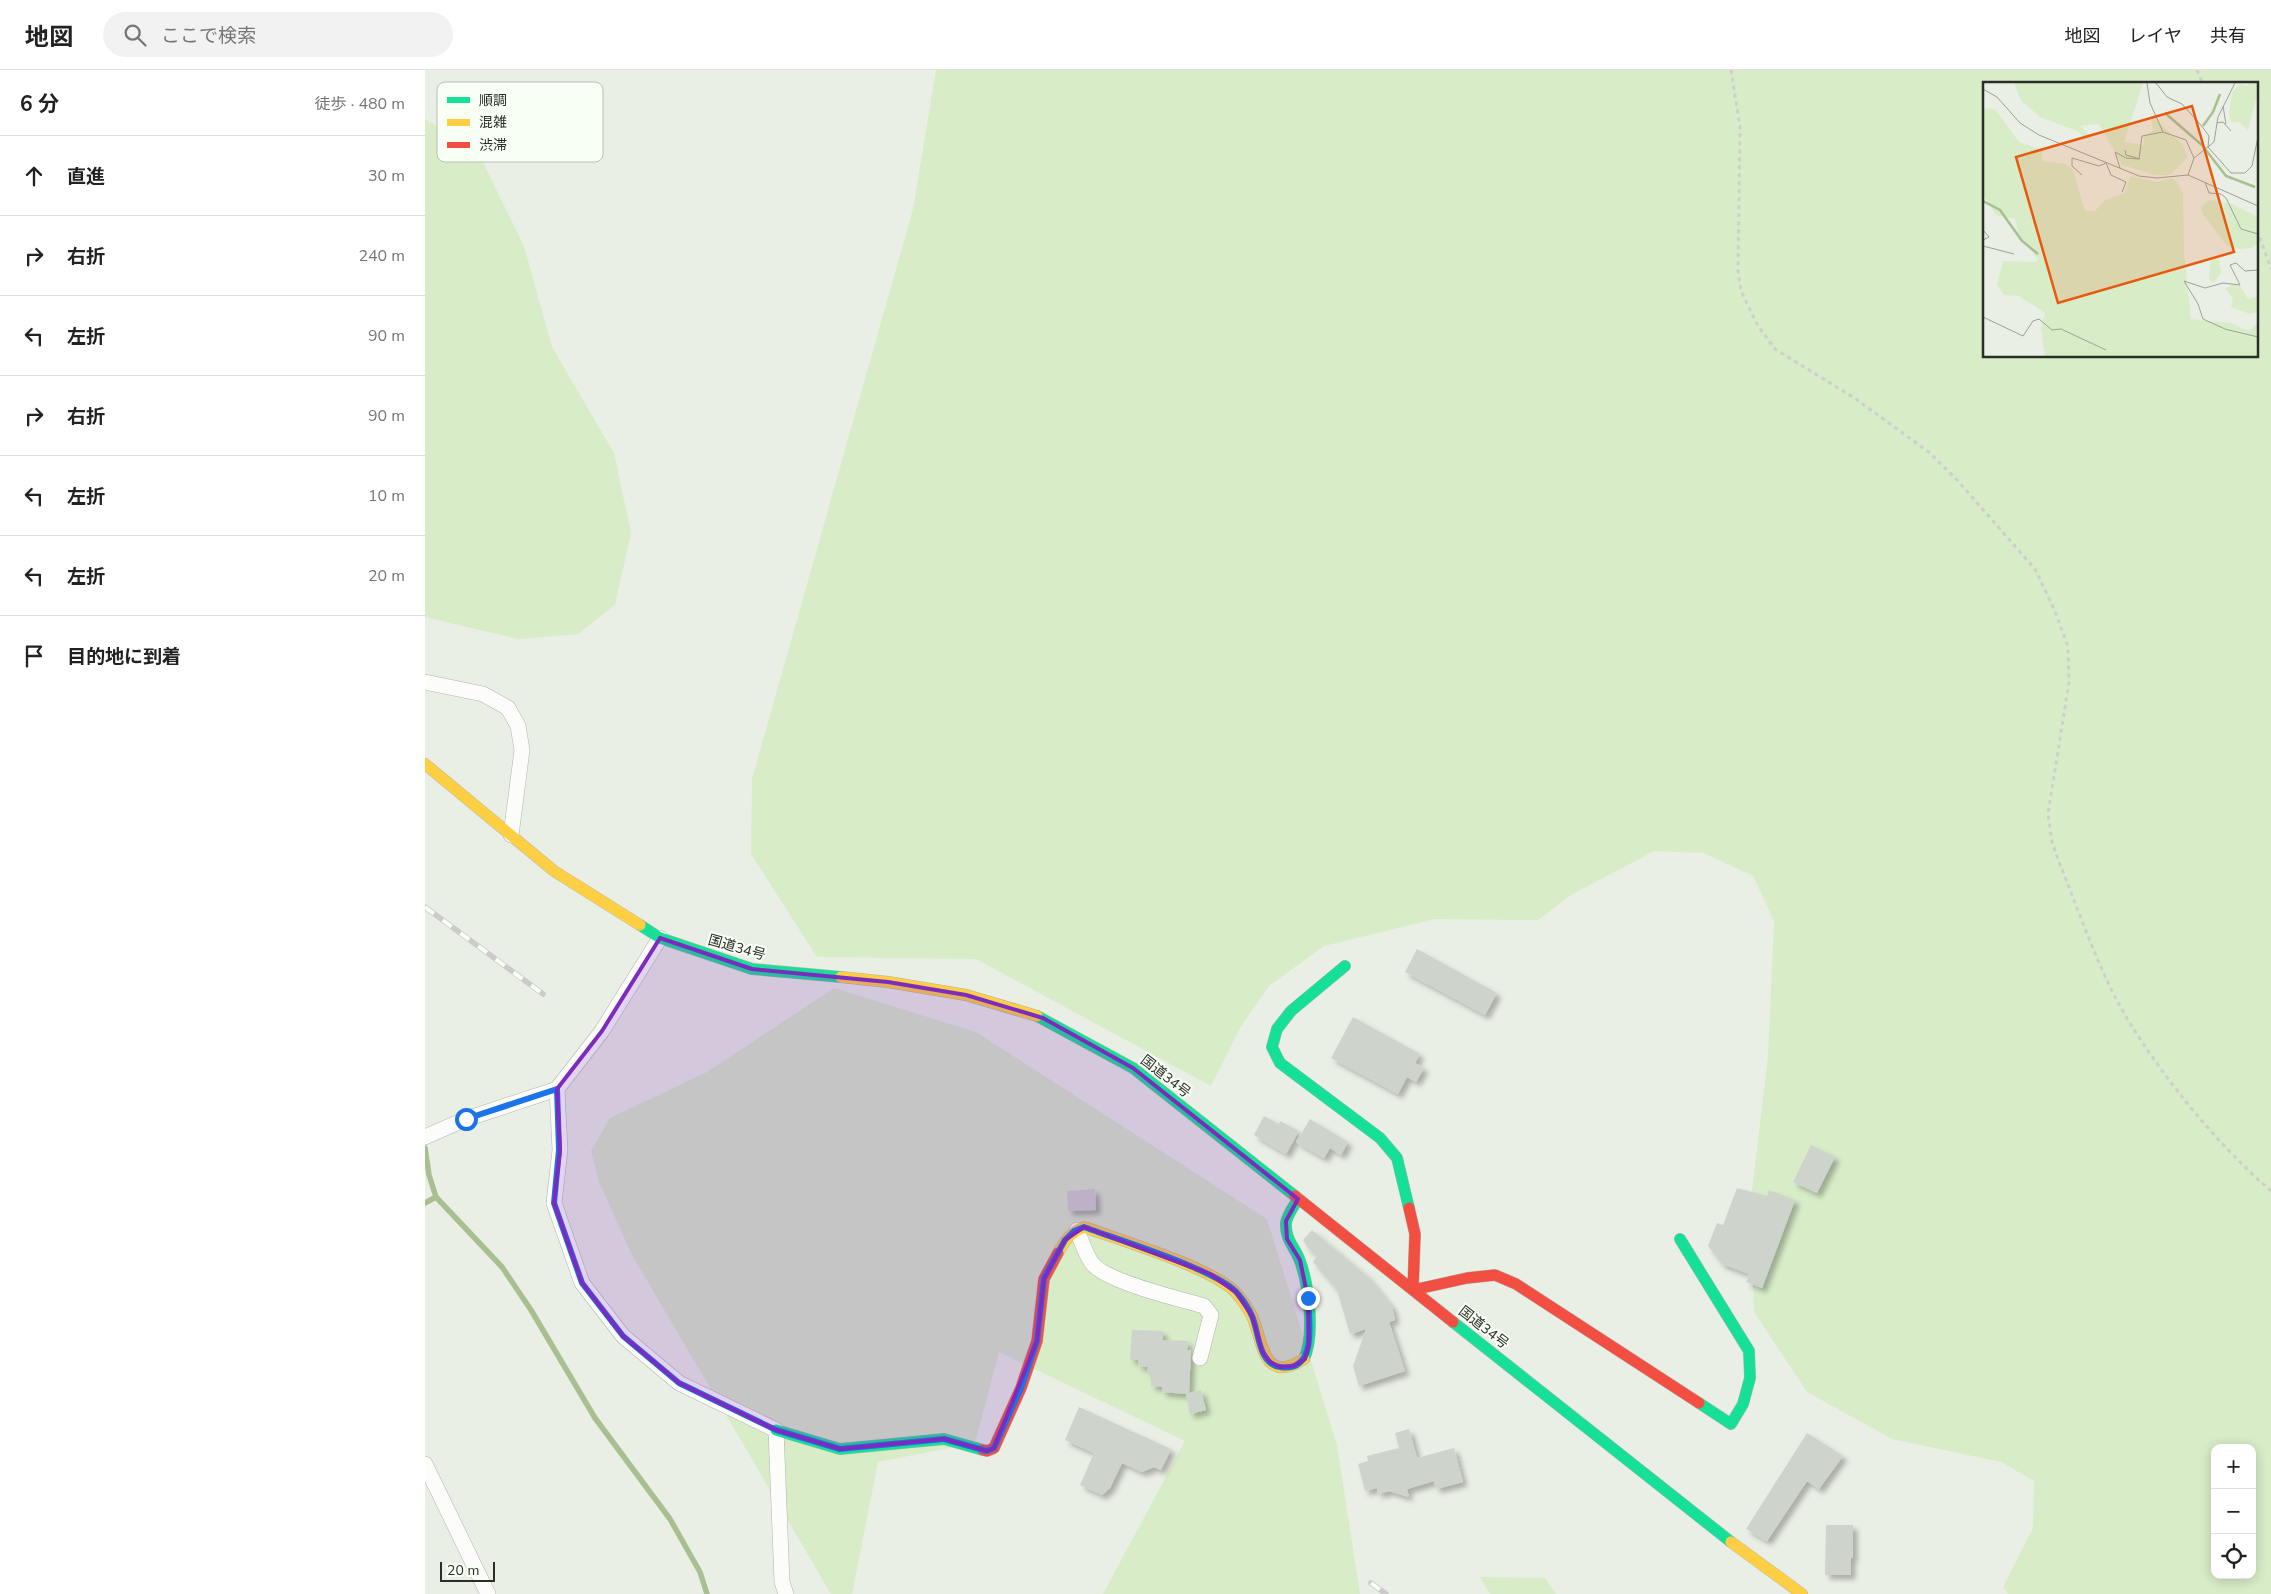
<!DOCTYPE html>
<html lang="ja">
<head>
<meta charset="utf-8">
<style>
	body { margin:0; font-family:"Nunito Sans","Noto Sans JP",sans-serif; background:#f2f2f2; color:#222 }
	.controls { position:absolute; right:15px; bottom:15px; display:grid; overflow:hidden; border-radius:10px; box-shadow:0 2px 12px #0003 }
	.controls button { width:45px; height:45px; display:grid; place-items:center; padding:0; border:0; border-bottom:1px solid #e0e0e0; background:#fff; color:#222; font:25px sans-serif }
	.scale { position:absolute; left:15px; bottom:12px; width:55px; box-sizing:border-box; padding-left:5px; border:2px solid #2a2e27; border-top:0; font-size:14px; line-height:18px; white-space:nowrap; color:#2a2e27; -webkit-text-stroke:4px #f8fff4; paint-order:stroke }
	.stop { position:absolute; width:15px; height:15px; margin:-11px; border:4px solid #1a73e8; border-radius:50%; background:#fff }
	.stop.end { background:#1a73e8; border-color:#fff; box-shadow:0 1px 5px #0008 }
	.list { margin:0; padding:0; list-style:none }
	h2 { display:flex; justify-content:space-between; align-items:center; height:65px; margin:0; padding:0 20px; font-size:21px }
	h2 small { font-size:16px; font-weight:400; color:#767676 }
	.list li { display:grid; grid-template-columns:32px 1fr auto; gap:15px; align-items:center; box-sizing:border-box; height:80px; padding:0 20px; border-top:1px solid #e0e0e0 }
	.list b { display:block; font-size:19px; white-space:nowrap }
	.list em { font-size:16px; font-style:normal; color:#767676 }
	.icon { flex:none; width:28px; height:28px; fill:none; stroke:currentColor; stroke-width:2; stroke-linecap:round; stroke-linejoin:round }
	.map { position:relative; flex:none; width:1846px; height:1524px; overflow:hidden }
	header { display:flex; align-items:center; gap:30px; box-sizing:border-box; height:70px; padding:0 25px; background:#fff; border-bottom:1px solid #e0e0e0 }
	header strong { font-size:24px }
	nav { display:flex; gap:28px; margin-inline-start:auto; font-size:18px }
	.search { width:350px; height:45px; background:#f2f2f2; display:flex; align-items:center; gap:12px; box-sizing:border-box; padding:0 18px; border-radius:28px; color:#767676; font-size:19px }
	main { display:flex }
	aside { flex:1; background:#fff }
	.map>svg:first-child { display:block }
	.green { fill:#d8ecc8; fill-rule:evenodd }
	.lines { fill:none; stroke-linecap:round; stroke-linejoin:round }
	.stream { stroke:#a7bf91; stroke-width:5.5 }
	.building { fill:#ced3cb; filter:url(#shadow) }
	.street-casing { stroke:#b1b5ad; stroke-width:16 }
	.fast-casing { stroke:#b1b5ad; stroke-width:12 }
	.slow-casing { stroke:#b1b5ad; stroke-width:12 }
	.jam-casing { stroke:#b1b5ad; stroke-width:12 }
	.path { stroke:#cecfcc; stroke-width:3; stroke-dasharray:4 4; stroke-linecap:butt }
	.street { stroke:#fcfdfb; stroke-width:15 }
	.fast { stroke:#16e098; stroke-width:11 }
	.slow { stroke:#ffcf43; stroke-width:11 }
	.jam { stroke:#f24e42; stroke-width:11 }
	.rail-casing { stroke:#cbccca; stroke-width:5.5 }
	.rail { stroke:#f8fff4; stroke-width:4; stroke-dasharray:11; stroke-linecap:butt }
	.route { stroke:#1a73e8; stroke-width:6 }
	.marked { fill:#7b2cbf; fill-opacity:0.2; stroke:#7b2cbf; stroke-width:4; stroke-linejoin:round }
	.labels { text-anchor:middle; stroke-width:4; stroke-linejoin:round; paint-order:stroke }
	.street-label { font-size:14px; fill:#2a2e27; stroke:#f8fff4 }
	.inset-river { fill:none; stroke:#a7bf91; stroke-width:2.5 }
	.inset-road { fill:none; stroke:#9da299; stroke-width:1 }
	.view { fill:#e8590c; fill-opacity:0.15; stroke:#e8590c; stroke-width:2.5 }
	.inset-edge { fill:none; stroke:#2a2e27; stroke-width:2.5 }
	.key { fill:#f8fff4; stroke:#bac0b6; stroke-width:1 }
	.key-label { font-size:14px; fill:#2a2e27 }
</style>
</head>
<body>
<header>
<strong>地図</strong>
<div class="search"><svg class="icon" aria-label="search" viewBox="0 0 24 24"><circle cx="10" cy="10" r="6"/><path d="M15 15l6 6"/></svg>ここで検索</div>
<nav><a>地図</a><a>レイヤ</a><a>共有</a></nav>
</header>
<main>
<aside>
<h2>6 分<small>徒歩 · 480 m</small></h2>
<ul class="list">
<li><svg class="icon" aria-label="ahead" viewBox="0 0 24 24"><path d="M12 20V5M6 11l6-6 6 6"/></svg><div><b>直進</b></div><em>30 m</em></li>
<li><svg class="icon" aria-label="right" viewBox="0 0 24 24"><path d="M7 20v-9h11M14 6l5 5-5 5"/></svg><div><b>右折</b></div><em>240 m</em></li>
<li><svg class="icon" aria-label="left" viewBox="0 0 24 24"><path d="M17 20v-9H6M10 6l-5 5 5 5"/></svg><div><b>左折</b></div><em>90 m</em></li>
<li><svg class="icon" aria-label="right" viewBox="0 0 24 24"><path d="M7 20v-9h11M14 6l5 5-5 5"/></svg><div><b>右折</b></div><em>90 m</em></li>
<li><svg class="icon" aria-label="left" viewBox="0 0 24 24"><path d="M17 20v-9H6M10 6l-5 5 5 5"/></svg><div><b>左折</b></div><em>10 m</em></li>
<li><svg class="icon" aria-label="left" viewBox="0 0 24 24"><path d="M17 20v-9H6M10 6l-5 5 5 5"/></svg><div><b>左折</b></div><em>20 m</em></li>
<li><svg class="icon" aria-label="arrive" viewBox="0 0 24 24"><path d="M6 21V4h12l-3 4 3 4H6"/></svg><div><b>目的地に到着</b></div></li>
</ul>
</aside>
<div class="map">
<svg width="1846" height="1524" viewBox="0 0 1846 1524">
	<defs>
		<filter id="shadow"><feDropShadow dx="4.5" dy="4.5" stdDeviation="2.5" flood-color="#0004"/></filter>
	</defs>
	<rect width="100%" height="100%" fill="#eaefe5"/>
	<path class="green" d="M511,0H1846V1524H1583L1578,1517L1608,1458L1609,1411L1576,1392L1467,1369L1382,1322L1329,1242L1325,1137L1343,987L1349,851L1328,806L1279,783L1229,781L1146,825L1113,850L1010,849L899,876L844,916L815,958L786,1016L551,889L392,887L326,784L327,709L488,139ZM1560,14H1832V286H1560ZM1790,1378H1827V1505H1790Z
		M0,49L52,80L99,176L127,277L189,383L206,463L190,535L153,564L93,569L0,547Z
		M409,918L551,962L842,1149L912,1375L935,1524H678L760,1371L574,1282L550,1373L453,1392L427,1524H406L207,1185L174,1112L166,1081L185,1048L282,1002Z
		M1055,1507L1120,1508L1131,1524H1065Z"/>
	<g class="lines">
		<path class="stream" d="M0,1078L4,1105L11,1127L77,1197L106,1240L170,1348L245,1449L275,1502L282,1524
			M0,1133L11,1127"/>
	</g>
	<path class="building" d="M992,879L1072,923L1060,945L980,902Z
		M928,947L995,984L990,993L999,998L991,1012L982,1007L973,1024L906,988Z
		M839,1046L854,1054L855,1051L874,1061L861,1084L829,1065Z
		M885,1049L923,1072L916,1085L905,1078L899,1088L871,1072Z
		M1386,1075L1410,1087L1392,1123L1368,1112Z
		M1312,1118L1342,1126L1344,1120L1370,1130L1337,1218L1321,1212L1324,1204L1297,1194L1283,1176L1292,1153L1298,1155Z
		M670,1119L671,1140L643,1141L642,1121Z
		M887,1160L942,1206L967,1237L970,1250L964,1252L980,1301L934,1316L928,1296L941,1259L925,1264L912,1220L888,1192L892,1186L883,1178L878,1170Z
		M707,1260L738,1261V1270L763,1271L762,1280H766L764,1323L776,1320L781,1340L765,1344L761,1324L737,1322V1317L726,1316V1303H722L723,1297L713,1296V1290H705Z
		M654,1337L746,1379L736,1400L729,1397L717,1402L697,1393L685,1418L677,1425L655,1415L669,1383L640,1370Z
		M984,1359L992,1388L1029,1378L1038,1412L1011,1419L1009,1411L982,1419L984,1427L964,1421L953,1424L952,1418L940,1421L933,1394L943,1391L942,1386L974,1378L970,1363Z
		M1382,1363L1418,1386L1394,1419L1382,1411L1342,1471L1321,1459Z
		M1401,1455H1428V1488H1426V1505H1400Z"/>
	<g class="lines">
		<defs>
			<path id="street" d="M0,612L58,624L83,638L93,656L97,680L86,765
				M132,1019L135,1080L129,1133L157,1213L198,1266L254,1313L351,1360L357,1512L361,1524
				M0,1067L41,1049L132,1019L177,961L235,868
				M652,1160C656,1170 660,1182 666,1192C678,1211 755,1229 779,1236L786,1245L775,1288
				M0,1394L63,1524"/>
			<path id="fast" d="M215,855L235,868L327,899L416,907
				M920,896L866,941L852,959L847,977L855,993L955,1068L972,1088L984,1138
				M612,946L708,998L870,1126
				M873,1129C869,1136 862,1145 861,1153C860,1170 870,1177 875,1191C884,1216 890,1265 879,1289
				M1255,1169L1324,1281L1325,1308L1318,1334L1306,1354L1274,1333
				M1028,1252L1306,1472
				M351,1360L415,1379L519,1369L558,1380"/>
			<path id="slow" d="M0,694L129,801L215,855
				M416,907L463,912L541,925L612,946
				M633,1183C640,1170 646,1162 659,1157C692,1169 792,1199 812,1224C817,1230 823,1238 827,1246C838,1270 837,1316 879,1289
				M1306,1472L1377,1524"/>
			<path id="jam" d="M870,1126L1028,1252
				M984,1138L990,1164L988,1220L1042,1208L1070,1205L1091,1214L1274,1333
				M558,1380L562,1381L569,1378L596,1318L612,1271L619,1209L633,1183"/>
		</defs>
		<use href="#street" class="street-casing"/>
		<use href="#fast" class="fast-casing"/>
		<use href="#slow" class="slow-casing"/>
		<use href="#jam" class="jam-casing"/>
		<path class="path" d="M1306,0L1315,57L1313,200L1316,221L1333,256L1350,279L1431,329L1505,383L1533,411L1610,499L1630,541L1643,577L1644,612L1623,744L1627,772L1634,792C1651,834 1666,878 1686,919C1720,987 1788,1071 1846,1121
			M1772,0L1778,14
			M1832,160L1846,199"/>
		<use href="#street" class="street"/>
		<use href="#fast" class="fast"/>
		<use href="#slow" class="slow"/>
		<use href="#jam" class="jam"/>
		<defs>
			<path id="rail" d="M0,837L118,924
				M946,1513L961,1524"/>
		</defs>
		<use href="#rail" class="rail-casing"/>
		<use href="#rail" class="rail"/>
	</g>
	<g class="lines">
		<path class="route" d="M41,1049L132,1019L134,1080L129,1133L157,1213L198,1266L254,1313L351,1360L415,1379L519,1369L562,1381L569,1378L596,1318L612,1271L619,1208L640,1170L649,1161L659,1157C690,1169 796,1201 813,1224C818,1230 824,1239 827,1246C834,1262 833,1294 855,1297C893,1303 884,1251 883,1228"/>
	</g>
	<path class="marked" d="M235,868L327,899L463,912L541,925L618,948L708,998L873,1129L861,1151L862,1169L875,1190L883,1228L884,1275L880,1289L869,1296L855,1297L845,1292L837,1281L827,1246L811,1222L785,1204L659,1157L640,1170L619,1209L612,1271L569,1378L562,1381L519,1369L415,1379L351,1360L254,1313L198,1266L157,1213L129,1133L135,1080L132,1019L177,961Z"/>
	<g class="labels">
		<g class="street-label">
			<text transform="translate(312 877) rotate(16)" y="5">国道34号</text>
			<text transform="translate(741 1006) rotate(38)" y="5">国道34号</text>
			<text transform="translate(1059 1257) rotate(38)" y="5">国道34号</text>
		</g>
	</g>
	<g transform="translate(1558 12)">
		<rect width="275" height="275" fill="#eaefe5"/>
		<path d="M31,1H160L141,60L161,63V54L170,49L168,33L199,62L205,75L187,93H172L139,83L116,42L97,44L109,55L103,57L94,49L57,35L38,19ZM266,1H275V10L265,48L255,40H248L246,31L249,10L257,2L264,4ZM0,26L12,27L36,60L59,68V79L83,82L90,88L102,129H112L121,119L141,111L148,94L174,100L189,96L194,100L200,111L201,170L208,237L247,241L264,248L269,247L275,239V274H62L58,247L62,231L36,214L21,213L14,203L20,179L53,180L55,177L36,155L32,137L13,133L0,113ZM227,118L249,122L275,135V161L268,166L257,167L244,164L219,131L218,124ZM236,177L238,191L231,201L226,198L227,183L229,178ZM251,202L257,204L265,217L273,215L275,210V230L267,232L248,225L250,216L242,207Z" fill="#d8ecc8"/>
		<path class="inset-river" d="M182,31L219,63L243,94L272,105M220,44L230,30L237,12M0,119L17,128L39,159L55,172"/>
		<path class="inset-road" d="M164,1L167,21L180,50L203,58L211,76M173,1L184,15L199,22L217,42L226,54L225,65L248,91H262L269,84L275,55M0,7L14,15L37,41L56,53L156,94L174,96L205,93L275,124M240,24L243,42M234,41L240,40L248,49M142,68L143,73L157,77M137,86L132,70L143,76L156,77L159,54L180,50M99,93L89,84V76L116,84L123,81L128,93L143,100L139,110M205,93L211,76L231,60L235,35L252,1M222,100L226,111L238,112L243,116L258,147L275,152M0,148L6,155L0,158M0,164L31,172M257,203L240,201L222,206L201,199L215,222L220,237L242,247L275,255M257,203L247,183L253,181L262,189L275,188M0,235L40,254L50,239L56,237L69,248L78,247L123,268"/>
		<path class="view" d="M209,24L251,170L75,221L33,75Z"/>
		<rect width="275" height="275" class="inset-edge"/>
	</g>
	<rect x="12" y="12" width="166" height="80" rx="8" class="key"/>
	<rect x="22" y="27" width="23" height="6" fill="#16e098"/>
	<rect x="22" y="49" width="23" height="7" fill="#ffcf43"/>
	<rect x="22" y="72" width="23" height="6" fill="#f24e42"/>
	<g class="key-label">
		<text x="54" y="35">順調</text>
		<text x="54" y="57">混雑</text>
		<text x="54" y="80">渋滞</text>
	</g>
</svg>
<div class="controls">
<button>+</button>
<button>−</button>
<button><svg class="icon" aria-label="locate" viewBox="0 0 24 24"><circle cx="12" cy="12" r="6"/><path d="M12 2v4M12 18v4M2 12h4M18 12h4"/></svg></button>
</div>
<div class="scale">20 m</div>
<div class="stop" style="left:41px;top:1049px"></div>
<div class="stop end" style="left:883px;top:1228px"></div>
</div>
</main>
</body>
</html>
